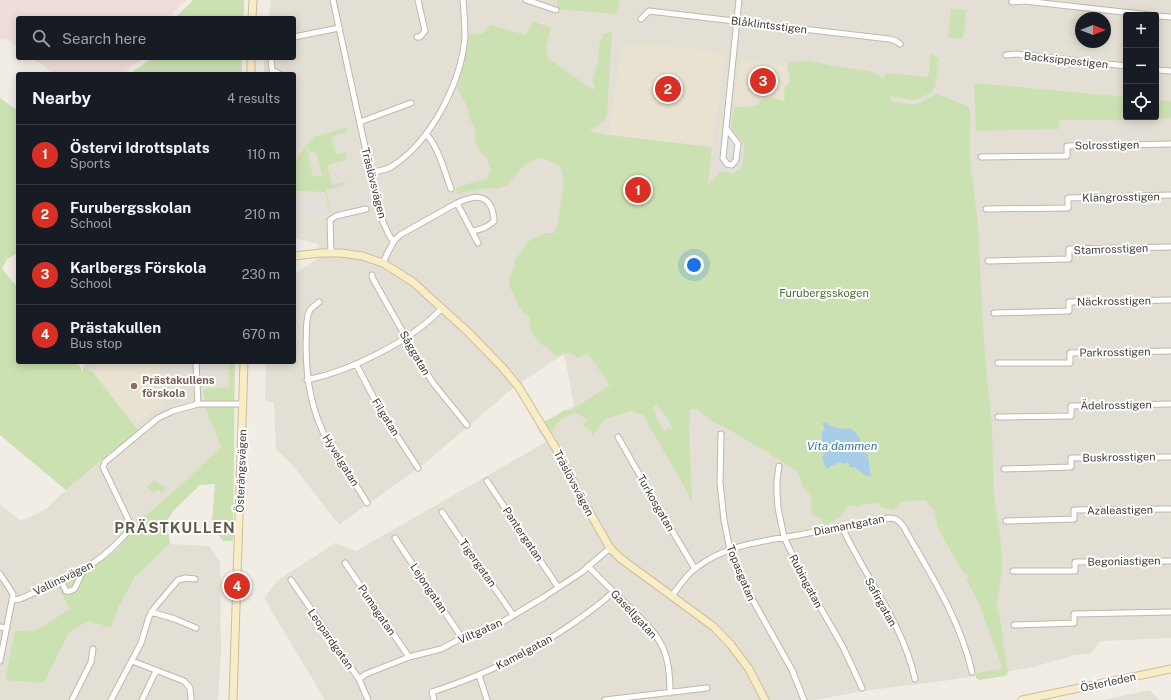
<!DOCTYPE html>
<html lang="en">
<head>
<meta charset="utf-8">
<style>
	body { margin:0; font-family:"Public Sans",sans-serif; background:#20242c; color:#f1f3f6 }
	.controls { position:absolute; right:12px; top:12px; display:grid; overflow:hidden; border-radius:4px; box-shadow:0 2px 10px #0003 }
	.controls button { width:36px; height:36px; display:grid; place-items:center; padding:0; border:0; border-bottom:1px solid #363941; background:#171b24; color:#f1f3f6; font:20px sans-serif }
	.compass { position:absolute; left:1075px; top:12px; width:36px; height:36px; border-radius:50%; background:#171b24; box-shadow:0 2px 10px #0003; rotate:90deg }
	.you { position:absolute; left:694px; top:265px; width:14px; height:14px; margin:-10px; border:3px solid #fff; border-radius:50%; background:#1a73e8; box-shadow:0 0 0 6px #1a73e833 }
	.badge { display:grid; place-items:center; width:26px; height:26px; border-radius:50%; background:#d93025; color:#fff; font-size:13px; font-weight:700 }
	.pin { position:absolute; translate:-50% -50%; border:2px solid #fff; box-shadow:0 1px 4px #0006 }
	.list { margin:0; padding:0; list-style:none }
	h2 { display:flex; justify-content:space-between; align-items:center; height:52px; margin:0; padding:0 16px; font-size:17px }
	h2 small { font-size:13px; font-weight:400; color:#9ea1a6 }
	.list li { display:grid; grid-template-columns:26px 1fr auto; gap:12px; align-items:center; box-sizing:border-box; height:60px; padding:0 16px; border-top:1px solid #363941 }
	.list b { display:block; font-size:15px; white-space:nowrap }
	.list p { margin:0; font-size:13px; white-space:nowrap; color:#9ea1a6 }
	.list em { font-size:13px; font-style:normal; color:#9ea1a6 }
	.icon { flex:none; width:22px; height:22px; fill:none; stroke:currentColor; stroke-width:2; stroke-linecap:round; stroke-linejoin:round }
	.map { position:relative; flex:none; width:1171px; height:700px; overflow:hidden }
	.search { position:absolute; background:#171b24; box-shadow:0 2px 10px #0003; left:16px; top:16px; width:280px; height:44px; display:flex; align-items:center; gap:10px; box-sizing:border-box; padding:0 14px; border-radius:4px; color:#9ea1a6; font-size:15px }
	.panel { position:absolute; background:#171b24; box-shadow:0 2px 10px #0003; left:16px; top:72px; width:280px; height:292px; border-radius:4px }
	.map>svg:first-child { display:block }
	.residential { fill:#e4dfd4; fill-rule:evenodd }
	.education { fill:#e9e2d0 }
	.medical { fill:#f0ddda }
	.green { fill:#cce1b2; fill-rule:evenodd }
	.parking { fill:#e2e0dd }
	.water { fill:#a7cde8 }
	.lines { fill:none; stroke-linecap:round; stroke-linejoin:round }
	.street-casing { stroke:#beb8ac; stroke-width:7 }
	.secondary-casing { stroke:#ccbf99; stroke-width:9 }
	.street { stroke:#fff; stroke-width:5 }
	.secondary { stroke:#f9edc7; stroke-width:7 }
	.education-dot { fill:#8d6e63; stroke:#fff; stroke-width:1.5 }
	.labels { text-anchor:middle; stroke-width:4; stroke-linejoin:round; paint-order:stroke }
	.street-label { font-size:11px; fill:#433e36; stroke:#fff }
	.park-label { font-size:11px; fill:#476e2f; stroke:#fff }
	.education-label { font-size:11px; font-weight:bold; fill:#785e54; stroke:#fff; text-anchor:start }
	.water-label { font-size:12px; font-style:italic; fill:#3a76a3; stroke:#fff }
	.district-label { font-size:15px; font-weight:bold; letter-spacing:1px; fill:#645b4e; stroke:#fff }
</style>
</head>
<body>
<div class="map">
<svg width="1171" height="700" viewBox="0 0 1171 700">
	<rect width="100%" height="100%" fill="#f1ede5"/>
	<path class="residential" d="M271,0H1171V638L1101,641L1090,654L1075,655L1030,668L936,682L870,690L815,700H325L264,598L277,581L335,543L356,551L546,442L536,427L574,406L564,354L513,388L424,464L339,525L291,463L276,450L274,403L265,400L266,362H294V275L318,258L319,244L294,238V74H264V58H294V18H269ZM1126,15H1156V117H1126ZM1081,18H1105V42H1081Z
		M81,362H104L90,373Z
		M157,362H229V387L203,390L206,409L222,447L185,481L137,523L117,550L81,574L57,587L71,609L36,630L15,631L44,683L69,633L89,621L111,628L119,606L135,577L170,544L209,546L220,562L221,653L218,700H0V504L19,520L26,519L46,509L66,490L138,431L135,425L172,394L159,377Z
		M1150,690L1159,700H1103Z"/>
	<path class="education" d="M642,44L726,53L712,147L608,135L622,45Z
		M740,59L787,66L790,79L789,83L784,88L785,99L783,101L769,97L749,104L736,102L734,100Z
		M104,362H157L159,377L172,394L134,426L92,371Z"/>
	<path class="medical" d="M0,0H187L173,12L170,18H18V47L7,39L0,40Z
		M33,58H143L130,67L124,74H54Z"/>
	<path class="green" d="M193,0H244V18H175Z
		M557,0H619L617,14L557,9Z
		M951,8L967,10L963,39L948,37Z
		M533,21L551,28L546,47L548,58L590,88L594,90L595,85L592,80L598,61L599,46L603,34L608,33L612,31L607,115L604,121L589,131L608,135L712,147L708,185L721,171L734,173L744,144L731,128L733,112L735,107H746L758,105L759,101C770,97 772,97 783,101L785,99L784,88C794,79 789,78 787,66L791,62L809,61L834,66L873,72L884,79L885,74L888,73L927,77L929,73L930,54L939,58L935,87L931,93L916,100H910L890,96L892,101L912,105L920,103L936,94L965,105L969,107L970,110V160L978,224L984,344L992,428L994,498L1000,534L1002,558V572L997,601V608L1000,619L1006,661L1008,672L1007,675L1006,676L979,680L976,678V675L978,673L1001,669L1002,667L979,604L966,579L970,578L963,573L938,528L934,510L925,500L901,502L893,510L881,507L878,503L865,504L858,507L849,505L840,517L824,526L820,517L813,516L811,511V496L804,489L798,472L786,465L780,460L772,456L767,451L758,447L728,429L713,422L697,409H691L689,426L692,501H690L689,495L643,415L635,413L633,410L609,418H606L592,436V431L583,426L587,420L576,413L561,419L552,431L548,428L545,421L555,416L564,410H570L578,406L610,385L588,354L577,358L569,352L557,356C548,349 535,341 531,330C529,326 530,321 530,317L524,313L518,305L510,287L509,281L514,266V260L522,251L526,243L529,241L545,233H555C558,221 567,179 561,169C558,162 546,160 539,158L524,165L507,185L500,188L479,189L457,194L456,188L467,184L486,179L491,170L487,159L478,149L475,140V128L470,120L467,106L457,88C461,77 464,65 466,53C467,47 466,40 470,34C481,34 484,35 490,25L526,35ZM656,405L668,419L673,429L667,428L665,431C659,424 656,416 653,407ZM828,422V425L842,429L850,428L860,439L859,447L862,453L868,454C870,461 870,470 871,477L865,475L848,462H840L826,469V451L822,432L825,430Z
		M153,58H242V74H130L136,69Z
		M974,83L1126,97V117H1156V100L1171,101V118L1128,120H1059V129L976,131Z
		M0,98L18,111V253L7,259L2,269L18,288V362H75L80,366L82,373L84,366L90,372L92,371L134,425H135L138,430L66,490L0,435Z
		M348,127L347,132L331,137L336,154L347,152L346,160L330,164L327,166L332,185L347,182L345,185L326,190L331,214L330,213L325,192L296,191L295,165L298,157L306,145L309,153L308,157L313,176H322L316,153L310,152L307,145L313,139V137Z
		M229,362H235L233,541H223L216,532L212,520L215,484L200,485L173,511L167,521L170,544L135,577L119,606L111,628L89,621L69,633L44,683L5,680L15,631L36,630L70,609L57,587L81,574L117,550L137,523L185,481L221,447L206,409L203,389L229,387Z
		M154,480L166,488L162,493L157,489L154,493L147,487Z"/>
	<path class="parking" d="M726,128H731L744,144L743,161L741,168L734,173L721,171L716,161L719,130Z
		M294,197H322L330,213L369,201L372,214L336,223L325,218L294,217Z"/>
	<path class="water" d="M828,422V425L842,429L850,428L855,432L860,439L859,447L862,452L868,454L871,477L865,475L854,467H850L848,462L843,464L840,462L826,469L822,457L826,451L822,446V432L825,430L822,423Z"/>
	<g class="lines">
		<defs>
			<path id="street" d="M333,0L367,156L383,222L390,237L394,241L387,254L383,263
				M526,0L556,10
				M1012,2L1024,1L1150,15
				M1156,16L1171,17
				M641,19L649,11L889,39L896,41L900,44
				M294,37L339,28
				M417,37H420L425,31L418,0
				M1006,55L1017,54L1126,66
				M271,58L272,70L279,74
				M1156,70L1171,71
				M360,122L411,103
				M726,128L738,144L736,160L732,165L727,164L723,158L739,0
				M426,134C438,146 445,173 451,189
				M981,157L1067,156V146L1171,144
				M371,173C377,171 386,170 391,167C431,142 461,83 465,37C465,25 464,12 463,0
				M457,203C471,197 485,192 492,209C493,213 494,217 494,221C488,227 480,230 472,231
				M986,209L1068,208V198L1171,195
				M394,241L400,235L457,203L478,243
				M331,253L330,220L336,216L366,209
				M988,261L1069,259V249L1171,247
				M372,275L373,279L417,357L433,383L467,425
				M319,302C316,305 312,307 310,310C305,317 307,335 306,343C306,380 311,411 329,444C340,465 356,483 367,503
				M994,313L1069,311V302L1171,300
				M196,362L198,404
				M998,363H1070V353L1171,351
				M356,364L379,408L418,468
				M307,380C350,371 412,341 442,308
				M998,417L1071,416V406L1171,404
				M721,434L720,483L724,520L730,550L746,588L792,670L804,700
				M618,437L658,507L695,569
				M779,466L777,480V494L778,508L784,537L803,577L843,647L862,688
				M1004,469L1071,467V458L1171,457
				M487,481L558,587
				M442,512L513,615
				M1006,521L1074,519V510L1171,509
				M842,527C865,577 903,624 915,679
				M395,538L462,638
				M345,563L409,657
				M588,566C600,579 613,591 625,603C639,617 655,630 663,648C669,661 670,679 670,693
				M1013,571H1075V562L1171,561
				M0,574L13,594L12,600
				M291,580L359,679L368,700
				M61,581L66,591C70,592 72,591 75,588L83,571
				M672,596C679,586 686,575 696,568C725,545 763,541 799,535C828,529 858,523 888,518C896,518 899,520 903,526C930,573 960,619 972,672
				M151,612L175,619L196,628
				M1014,625L1074,623V614L1171,612
				M0,627L7,628
				M0,661L12,600L20,599C55,583 92,571 119,541C125,535 131,530 129,521L103,467L105,462L158,418L173,411L198,404H243
				M132,661L184,681L190,688L191,700
				M479,675L487,700
				M359,679L366,674L409,657L441,649L462,638L475,636L499,624L544,597L582,572L610,548
				M72,700L91,662L93,649
				M111,700L141,643L149,617L155,607L178,580L186,578L195,579
				M142,700L156,671
				M434,700L432,692C448,687 463,681 478,675C512,661 543,644 572,624C586,614 601,604 613,592
				M605,700L707,688"/>
			<path id="secondary" d="M252,18L253,0
				M251,74V58
				M294,256L321,253H341L362,256L383,263L413,282L468,332L502,367L518,386L555,447L582,499L610,548L620,558L714,627L731,645L749,669L765,700
				M233,700L244,362
				M1022,700L1171,669"/>
		</defs>
		<use href="#street" class="street-casing"/>
		<use href="#secondary" class="secondary-casing"/>
		<use href="#street" class="street"/>
		<use href="#secondary" class="secondary"/>
	</g>
	<circle class="education-dot" cx="134" cy="386" r="4"/>
	<g class="labels">
		<g class="street-label">
			<text transform="translate(769 25) rotate(7)" y="4">Blåklintsstigen</text>
			<text transform="translate(1066 60) rotate(6)" y="4">Backsippestigen</text>
			<text transform="translate(1107 145) rotate(-1)" y="4">Solrosstigen</text>
			<text transform="translate(374 183) rotate(76)" y="4">Träslövsvägen</text>
			<text transform="translate(1121 197) rotate(-1)" y="4">Klängrosstigen</text>
			<text transform="translate(1111 249) rotate(-2)" y="4">Stamrosstigen</text>
			<text transform="translate(1114 301) rotate(-1)" y="4">Näckrosstigen</text>
			<text transform="translate(1115 352) rotate(-1)" y="4">Parkrosstigen</text>
			<text transform="translate(415 353) rotate(60)" y="4">Såggatan</text>
			<text transform="translate(1116 405) rotate(-1)" y="4">Ädelrosstigen</text>
			<text transform="translate(386 417) rotate(58)" y="4">Filgatan</text>
			<text transform="translate(1119 457) rotate(-1)" y="4">Buskrosstigen</text>
			<text transform="translate(341 460) rotate(58)" y="4">Hyvelgatan</text>
			<text transform="translate(241 471) rotate(-88)" y="4">Österängsvägen</text>
			<text transform="translate(574 483) rotate(62)" y="4">Träslövsvägen</text>
			<text transform="translate(656 503) rotate(60)" y="4">Turkosgatan</text>
			<text transform="translate(1120 510) rotate(-1)" y="4">Azaleastigen</text>
			<text transform="translate(849 525) rotate(-11)" y="4">Diamantgatan</text>
			<text transform="translate(523 534) rotate(56)" y="4">Pantergatan</text>
			<text transform="translate(1124 561) rotate(-1)" y="4">Begoniastigen</text>
			<text transform="translate(478 563) rotate(55)" y="4">Tigergatan</text>
			<text transform="translate(741 573) rotate(68)" y="4">Topasgatan</text>
			<text transform="translate(63 578) rotate(-26)" y="4">Vallinsvägen</text>
			<text transform="translate(806 581) rotate(62)" y="4">Rubingatan</text>
			<text transform="translate(429 588) rotate(56)" y="4">Lejongatan</text>
			<text transform="translate(881 602) rotate(61)" y="4">Safirgatan</text>
			<text transform="translate(377 610) rotate(56)" y="4">Pumagatan</text>
			<text transform="translate(634 614) rotate(47)" y="4">Gasellgatan</text>
			<text transform="translate(480 631) rotate(-24)" y="4">Viltgatan</text>
			<text transform="translate(331 639) rotate(55)" y="4">Leopardgatan</text>
			<text transform="translate(524 652) rotate(-28)" y="4">Kamelgatan</text>
			<text transform="translate(1108 682) rotate(-12)" y="4">Österleden</text>
		</g>
		<g class="park-label">
			<text x="824" y="297">Furubergsskogen</text>
		</g>
		<g class="education-label">
			<text x="142" y="384">Prästakullens<tspan x="142" dy="13">förskola</tspan></text>
		</g>
		<g class="water-label">
			<text x="842" y="450">Vita dammen</text>
		</g>
		<g class="district-label">
			<text x="175" y="533">PRÄSTKULLEN</text>
		</g>
	</g>
</svg>
<div class="controls">
<button>+</button>
<button>−</button>
<button><svg class="icon" aria-label="locate" viewBox="0 0 24 24"><circle cx="12" cy="12" r="6"/><path d="M12 2v4M12 18v4M2 12h4M18 12h4"/></svg></button>
</div>
<svg class="compass" viewBox="-18 -18 36 36"><path d="M0-13l5 13h-10z" fill="#e53935"/><path d="M0 13l5-13h-10z" fill="#9ea1a6"/></svg>
<div class="you"></div>
<div class="pin badge" style="left:638px;top:190px">1</div>
<div class="pin badge" style="left:668px;top:89px">2</div>
<div class="pin badge" style="left:763px;top:81px">3</div>
<div class="pin badge" style="left:237px;top:586px">4</div>
<div class="search"><svg class="icon" aria-label="search" viewBox="0 0 24 24"><circle cx="10" cy="10" r="6"/><path d="M15 15l6 6"/></svg>Search here</div>
<section class="panel">
<h2>Nearby<small>4 results</small></h2>
<ul class="list">
<li><span class="badge">1</span><div><b>Östervi Idrottsplats</b><p>Sports</p></div><em>110 m</em></li>
<li><span class="badge">2</span><div><b>Furubergsskolan</b><p>School</p></div><em>210 m</em></li>
<li><span class="badge">3</span><div><b>Karlbergs Förskola</b><p>School</p></div><em>230 m</em></li>
<li><span class="badge">4</span><div><b>Prästakullen</b><p>Bus stop</p></div><em>670 m</em></li>
</ul>
</section>
</div>
</body>
</html>
